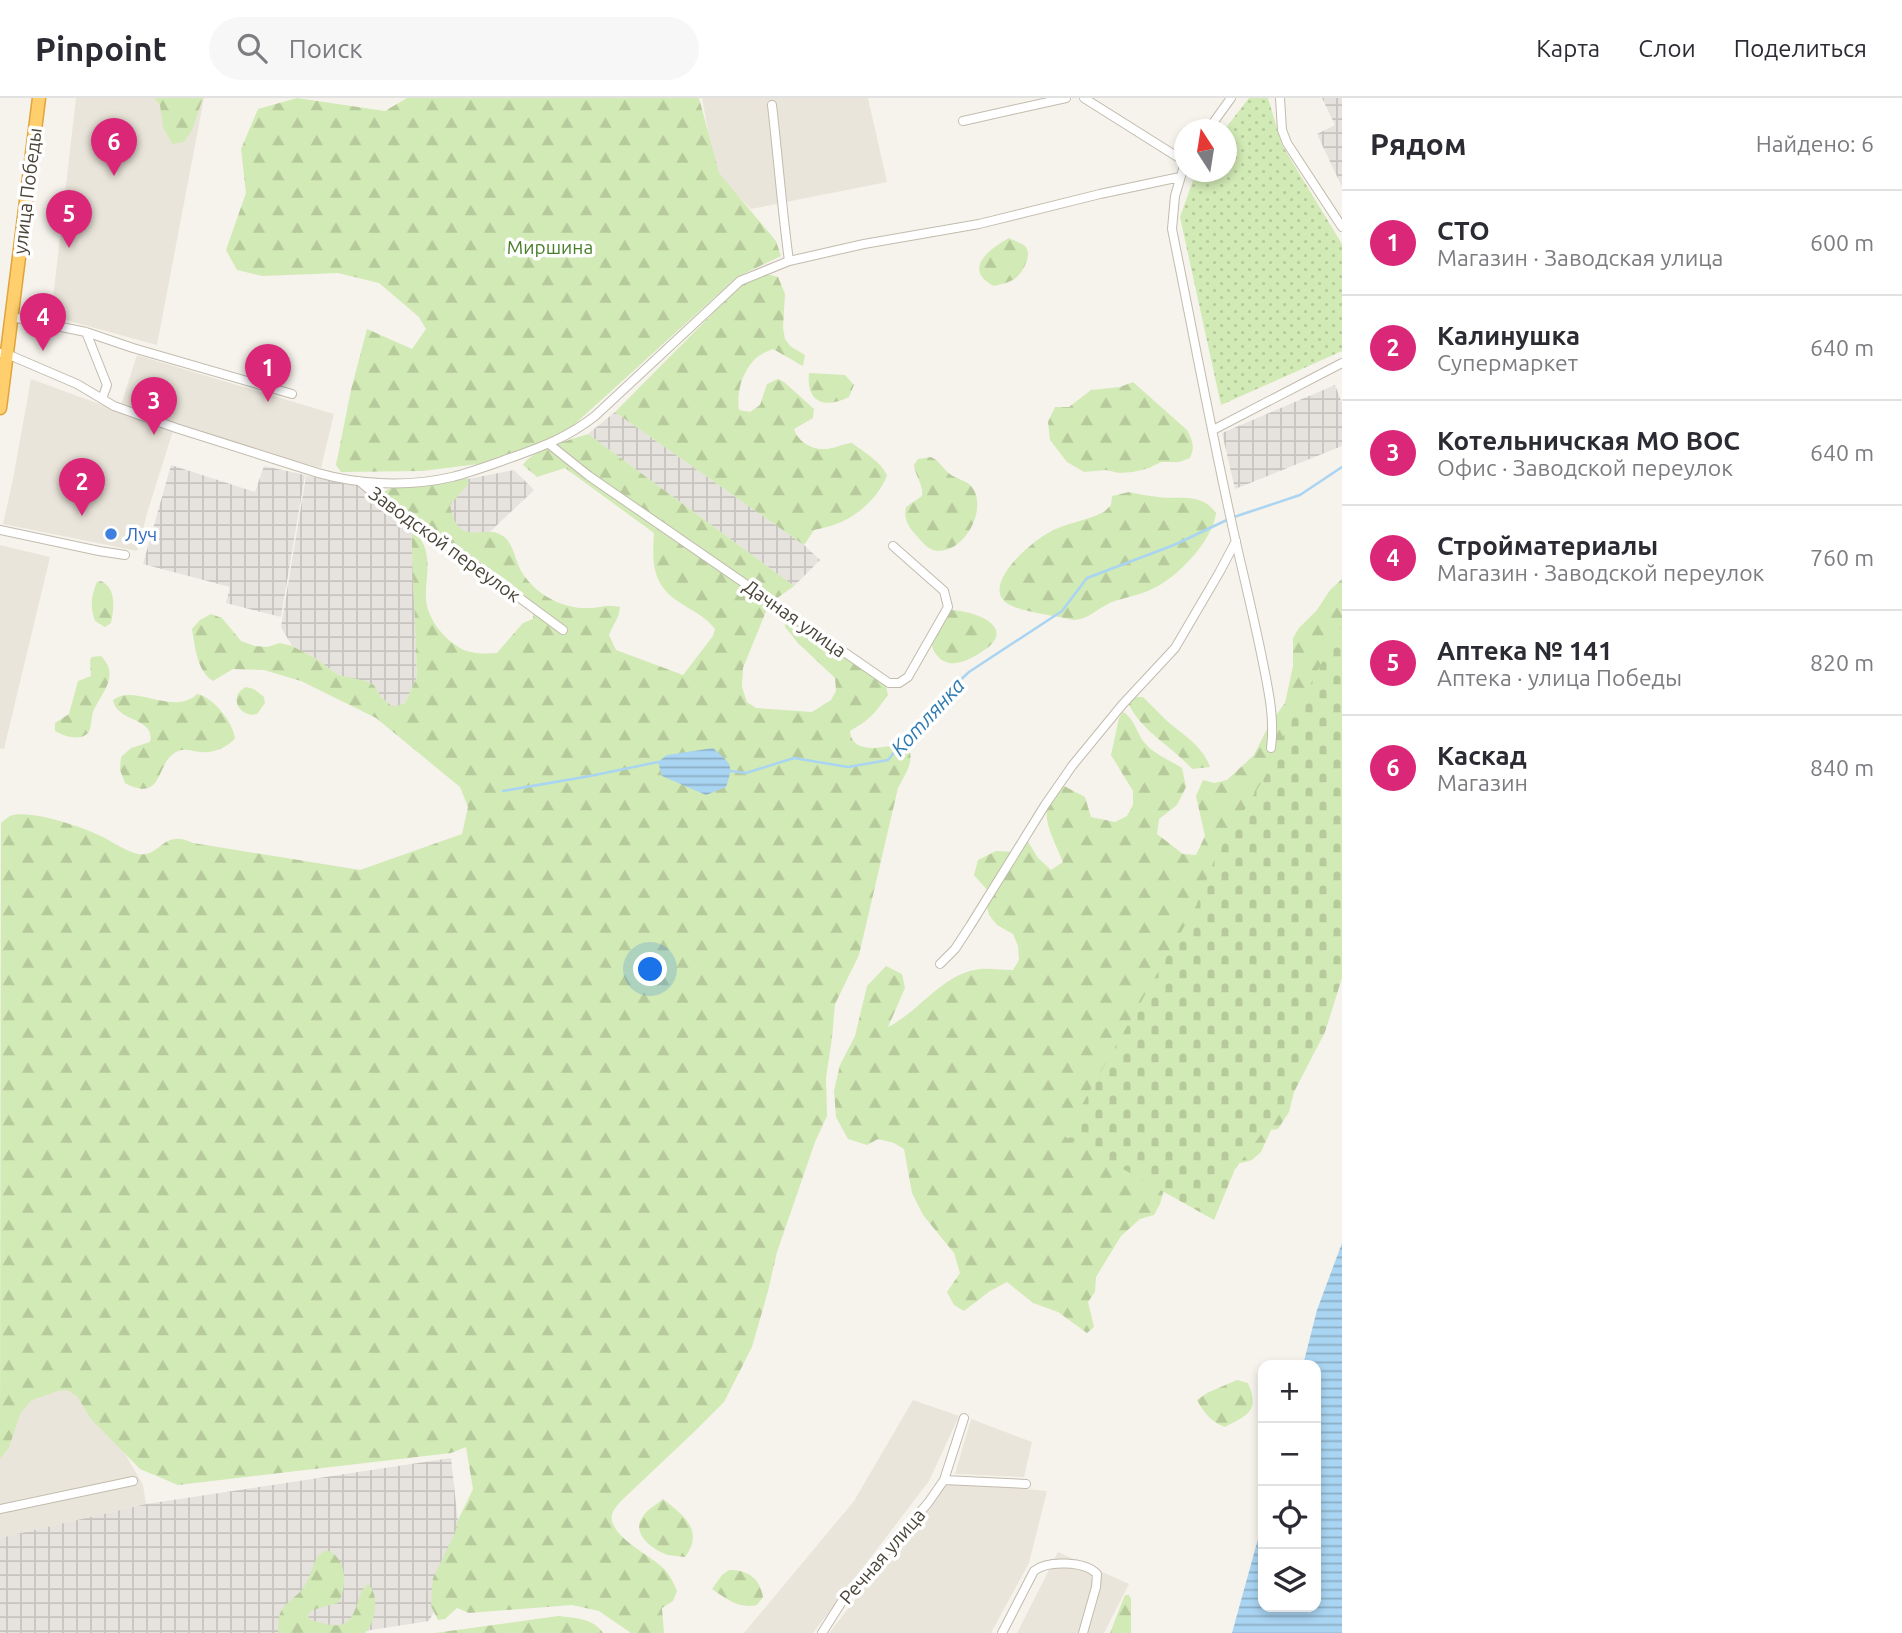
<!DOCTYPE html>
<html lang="ru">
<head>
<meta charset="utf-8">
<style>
	body { margin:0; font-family:Ubuntu,sans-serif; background:#f7f7f7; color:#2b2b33 }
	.controls { position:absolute; right:21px; bottom:21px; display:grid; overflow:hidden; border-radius:14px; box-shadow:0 4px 10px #0003 }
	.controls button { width:63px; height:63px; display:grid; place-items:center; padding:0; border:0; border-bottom:2px solid #e1e1e2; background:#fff; color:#2b2b33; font:35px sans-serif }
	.compass { position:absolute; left:1174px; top:21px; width:63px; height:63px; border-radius:50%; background:#fff; box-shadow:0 4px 10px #0003; rotate:348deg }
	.you { position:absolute; left:651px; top:872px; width:24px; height:24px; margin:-18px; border:5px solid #fff; border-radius:50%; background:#1a73e8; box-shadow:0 0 0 10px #1a73e833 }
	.badge { display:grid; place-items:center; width:46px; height:46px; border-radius:50%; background:#db2777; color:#fff; font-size:23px; font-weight:700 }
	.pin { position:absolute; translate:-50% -58px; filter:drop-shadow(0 2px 4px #0008) }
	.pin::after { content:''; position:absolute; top:37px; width:24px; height:21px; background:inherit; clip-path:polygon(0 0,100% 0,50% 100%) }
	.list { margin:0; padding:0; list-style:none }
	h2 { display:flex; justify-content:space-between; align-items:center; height:91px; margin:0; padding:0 28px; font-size:30px }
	h2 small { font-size:23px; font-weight:400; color:#7c7c81 }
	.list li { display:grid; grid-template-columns:46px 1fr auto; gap:21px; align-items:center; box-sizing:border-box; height:105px; padding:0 28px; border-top:2px solid #e1e1e2 }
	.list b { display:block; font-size:26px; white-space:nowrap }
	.list p { margin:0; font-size:23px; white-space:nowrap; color:#7c7c81 }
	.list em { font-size:23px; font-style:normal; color:#7c7c81 }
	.icon { flex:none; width:38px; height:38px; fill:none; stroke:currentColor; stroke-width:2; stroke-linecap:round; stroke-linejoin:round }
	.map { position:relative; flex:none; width:1342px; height:1535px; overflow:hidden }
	header { display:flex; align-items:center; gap:42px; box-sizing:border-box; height:98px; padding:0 35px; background:#fff; border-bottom:2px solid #e1e1e2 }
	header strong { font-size:33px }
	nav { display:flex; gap:38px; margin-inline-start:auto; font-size:24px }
	.search { width:490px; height:63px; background:#f7f7f7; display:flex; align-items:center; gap:18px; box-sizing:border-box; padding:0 24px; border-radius:38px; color:#7c7c81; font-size:26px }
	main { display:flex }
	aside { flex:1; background:#fff }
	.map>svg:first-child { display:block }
	.residential { fill:#eae5da }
	.industrial { fill:url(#industrial-grid) }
	.grass { fill:url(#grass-dots) }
	.forest { fill:url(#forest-firs) }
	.cemetery { fill:url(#cemetery-stones) }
	.water { fill:url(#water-rules) }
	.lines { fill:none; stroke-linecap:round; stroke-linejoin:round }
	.stream { stroke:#a9d4f2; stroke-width:2.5 }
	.minor-casing { stroke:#c2bbae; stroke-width:10 }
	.highway-casing { stroke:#e0a43c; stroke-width:15 }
	.minor { stroke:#fff; stroke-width:8 }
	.highway { stroke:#ffcf6e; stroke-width:12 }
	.shop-dot { fill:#3f7fe0; stroke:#fff; stroke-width:2.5 }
	.labels { text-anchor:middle; stroke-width:7; stroke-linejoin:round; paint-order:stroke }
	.street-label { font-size:19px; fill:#4b4439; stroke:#fff }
	.park-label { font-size:19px; fill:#4a7f2a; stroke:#fff }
	.shop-label { font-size:19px; fill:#366cbe; stroke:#fff; text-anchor:start }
	.water-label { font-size:21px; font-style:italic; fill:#2e7ab2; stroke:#fff }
</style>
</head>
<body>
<header>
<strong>Pinpoint</strong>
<div class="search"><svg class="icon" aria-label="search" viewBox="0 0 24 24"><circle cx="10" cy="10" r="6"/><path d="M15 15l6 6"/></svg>Поиск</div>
<nav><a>Карта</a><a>Слои</a><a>Поделиться</a></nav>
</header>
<main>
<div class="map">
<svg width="1342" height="1535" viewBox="0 0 1342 1535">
	<defs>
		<pattern id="industrial-grid" width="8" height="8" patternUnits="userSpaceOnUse" patternTransform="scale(1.75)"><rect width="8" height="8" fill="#e6e2dd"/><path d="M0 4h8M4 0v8" fill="none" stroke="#c7c3be"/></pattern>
		<pattern id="grass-dots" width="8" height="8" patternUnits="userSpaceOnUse" patternTransform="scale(1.75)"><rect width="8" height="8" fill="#d2eab5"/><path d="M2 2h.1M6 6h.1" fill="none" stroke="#b6ca9c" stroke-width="1.8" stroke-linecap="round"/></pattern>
		<pattern id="forest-firs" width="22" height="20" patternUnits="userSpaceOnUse" patternTransform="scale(1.75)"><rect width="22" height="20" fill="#d2eab5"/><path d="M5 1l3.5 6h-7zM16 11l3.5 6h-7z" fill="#b6ca9c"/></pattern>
		<pattern id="cemetery-stones" width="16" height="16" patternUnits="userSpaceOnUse" patternTransform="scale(1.75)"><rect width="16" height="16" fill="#d2eab5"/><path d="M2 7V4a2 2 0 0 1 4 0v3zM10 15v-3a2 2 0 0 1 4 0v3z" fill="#b6ca9c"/></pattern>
		<pattern id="water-rules" width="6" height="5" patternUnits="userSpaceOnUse" patternTransform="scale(1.75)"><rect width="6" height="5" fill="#a9d4f2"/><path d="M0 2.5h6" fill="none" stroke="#8caec5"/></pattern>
	</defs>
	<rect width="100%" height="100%" fill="#f6f3ec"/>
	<path class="residential" d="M76,0H204L157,247L51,218Z
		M702,0H868L887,84L751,111L716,76Z
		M137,257L334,316L321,370L234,347L121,307Z
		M31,281L173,333L148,412L137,453L3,426L13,381Z
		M0,447L50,459L4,651L0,650Z
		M85,1286L143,1387L146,1406L0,1440V1298Z
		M913,1302L959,1318L929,1383L813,1535H744L854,1403Z
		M971,1321L1032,1344L1024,1379L955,1376Z
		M948,1384L1047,1393L1029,1465L991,1535H829Z
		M1058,1454L1129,1486L1104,1535H1017Z"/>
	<path class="industrial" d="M1322,0H1342V89L1317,36L1335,27Z
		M1335,287L1342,305V348L1235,391L1222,335Z
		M615,314L804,447L820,462L794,488L588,336Z
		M171,367L255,394L264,368L305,377L281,519L226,505L230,489L143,466Z
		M514,372L534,392L472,451L417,391Z
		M306,378L355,385L411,426L417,579L405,605L393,609L381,599L374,587L338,577L315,560L292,548L281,529Z
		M451,1360L462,1461L429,1523L352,1535H0V1440L146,1406Z"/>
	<path class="grass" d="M1249,0H1268L1282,47L1342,146V253L1221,307L1180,119L1196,74H1226L1225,31Z"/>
	<path class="forest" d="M154,0H203L192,32L184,44L172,46L163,29L160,7Z
		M297,0L385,13L407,0H699L719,75L776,143L781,158L737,179L566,334L487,365L422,373L341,374L336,367L351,292L367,231L412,251L426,231L419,219L379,185L338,175L262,178L237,172L226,152L246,95L241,51L258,11Z
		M1009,140C1013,142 1021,145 1025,148C1033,156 1023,174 1016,180C1009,185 1001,186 994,188C961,171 991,150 1009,140Z
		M759,177H771L778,179L785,196L783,230L785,241L790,248L805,257L803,268L773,251C768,253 761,256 757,259C743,272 736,293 739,312L750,314L760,307L767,286L778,281L784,284L814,311L813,320L794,331C797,342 810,351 822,351C831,352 842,346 852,345C864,354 880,363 887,377C880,398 857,419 836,426C829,429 821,430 814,432L804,447L615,314L734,194L747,182Z
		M809,275L845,277L854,287L849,299C825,311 806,305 809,275Z
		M1133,284L1187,332C1193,343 1195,349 1190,360L1179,364H1161L1149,370L1133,374L1119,375L1106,372L1084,374L1067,364L1050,342L1048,324L1055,309H1069L1091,292L1120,289Z
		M588,336L794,488L769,506L743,570L742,589L747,604L756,610L812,614L831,602L836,593L835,580L798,545L785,529V517L886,588L888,597C874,616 871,621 850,633C852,659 889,648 905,645C918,660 905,676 898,690L859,857L835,906L832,940L826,980L827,1018L815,1044L777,1154L768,1193L752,1249L724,1304L694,1334L621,1403C616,1409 610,1415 612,1423C617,1442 649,1457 662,1469C670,1476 673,1484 677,1493L673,1503L662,1510L664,1535H631L599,1513L572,1507L469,1515L457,1510L445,1521L438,1522L431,1508L433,1480L455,1435L458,1422L473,1391L466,1349L451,1355L178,1387L140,1371L91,1321L77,1298L67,1292L58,1293L32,1302L21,1314L9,1349L0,1361L1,725C4,722 7,720 10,718C29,710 86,730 105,740C115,746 123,751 134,755C161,763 161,729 193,745L360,772L462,736L468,709L460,689L376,620L301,583L264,572L233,571L213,583C197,573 195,549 192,531L200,522L211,516L222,520L241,543L255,548L267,549L280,545L292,548L315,560L338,577L366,583L374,587L381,599L393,609L405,605L417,579L411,426C417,439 425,442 427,459C429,473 425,488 426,502C428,521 443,540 460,550C470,556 485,556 497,555L523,525L533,521C535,502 525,498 512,486L385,398L383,394L393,389L467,380L469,385L450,407C459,453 483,424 503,438C514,445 515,465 523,476C536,496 562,511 588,510C601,510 604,506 620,509C619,521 613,526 609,537L616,552L683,577L713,538L715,531C705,518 692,513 679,504C652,487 652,464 654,435L565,370L537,379L523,367C533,351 569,342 588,336Z
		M931,359C940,363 944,372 951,377C957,381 965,382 970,387C991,408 963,460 933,452C927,450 921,443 917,438C909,430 903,421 906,409L922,398C924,387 915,378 914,367L918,361Z
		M1129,394C1139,396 1148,398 1158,399C1180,402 1201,394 1216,415C1213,442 1178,479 1154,490C1141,497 1126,499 1112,504C1098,510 1088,522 1073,522C1057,518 1023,514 1010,507C977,490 1031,444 1048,435C1065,425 1086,423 1104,414L1111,407L1112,398Z
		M1342,481V864L1303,958L1289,1014L1278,1031L1271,1032L1261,1054L1252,1062L1241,1065L1229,1062L1170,1070L1160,1106L1154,1117L1140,1121L1121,1138L1096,1179L1095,1194L1088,1204L1094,1229L1087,1235L1058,1214L1033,1205L1007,1184L990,1193L964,1213L954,1207L947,1194L960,1175L954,1155L923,1117L912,1095L904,1051L894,1045L878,1041L867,1047L848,1041L836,1019L834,993L840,967L855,938L867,888L886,868L902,876L905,890L888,929C919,914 943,875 980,871C990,870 1002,872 1013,872L1019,862L1018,848L1013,836L997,827L989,817L986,806L989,794L974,777L978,762L996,753L1015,754L1026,740L1038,760L1051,772L1063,764C1052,737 1036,714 1056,688H1064L1085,699L1091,719L1115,724L1127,718L1133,707V693L1111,657L1119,620L1123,614C1134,620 1136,633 1143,643C1152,655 1169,662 1182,670L1186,689L1177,707L1159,721L1157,736L1183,756L1196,757L1205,738L1196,698L1203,682L1214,685L1227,682L1254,657L1270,625L1285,605L1293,568V540L1299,530L1317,512L1330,492Z
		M101,483C117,491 114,510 111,525L105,529L95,523C90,508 91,498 97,484Z
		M951,512C976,513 1021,530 980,555C972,560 959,567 949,565C925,559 923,519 951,512Z
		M101,558C121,578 101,595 93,614C91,620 92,632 87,636C79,643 63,638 55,633V625L69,616L78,583L91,578L90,562L92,559Z
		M246,589L254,591L264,599L265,605L257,616C240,621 227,598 246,589Z
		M197,596C213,599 233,624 235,640C229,649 211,656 200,654C192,653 186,650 178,653C154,664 165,706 125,685L120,672L121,659L131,650L150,644C156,619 117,625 113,602C135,585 173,619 197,596Z
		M1131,599H1143C1151,607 1159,615 1167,623C1182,636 1203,648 1210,669L1192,671C1172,648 1139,632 1128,604Z
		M1237,1282L1248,1285C1260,1313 1248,1317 1225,1329C1210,1323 1205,1316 1197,1302L1207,1295Z
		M663,1401C683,1417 705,1432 685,1459C680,1458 673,1458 668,1457C654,1453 631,1436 642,1420C646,1412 656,1407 663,1401Z
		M327,1452C347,1460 348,1488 338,1505L312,1512L308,1517L310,1522C340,1530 349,1533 359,1501C361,1494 362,1491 368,1486C380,1497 376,1524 365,1535H278C278,1528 278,1520 281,1513C287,1503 298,1498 304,1489C313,1476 312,1458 327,1452Z
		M729,1472C748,1472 760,1480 763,1499L757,1507C738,1511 727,1501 712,1491L722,1477Z
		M1125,1497H1129L1131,1501V1535H1110Z
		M558,1518C575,1520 593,1520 603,1535H435Z"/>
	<path class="cemetery" d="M1342,526V880L1325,934L1295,992L1235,1071L1214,1122L1064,1038L1196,808L1216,758L1266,677L1270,664Z"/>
	<path class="water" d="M713,650C731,666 734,666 726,689L706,697L662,678L658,664L667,657Z
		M1342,1145V1535H1232L1263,1423V1509H1316V1267H1303L1317,1212Z"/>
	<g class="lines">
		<path class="stream" d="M730,673L746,675L794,660L848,669L888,662L928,612L969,574L1062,513L1087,480L1174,447L1231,420L1300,397L1342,369
			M503,693L590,678L658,664"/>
		<defs>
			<path id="minor" d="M1084,0L1184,63
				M1280,0L1282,32L1287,45L1342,129
				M772,7C778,59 782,111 789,163
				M963,23L1066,0
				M1208,32L1231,0
				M1184,68L1175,98L1172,131C1193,234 1212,338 1235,440C1244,480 1254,520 1262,560C1268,590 1275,620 1271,650
				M12,219L86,234L133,250L292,296
				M86,234L107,287L102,301
				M0,255L7,256L77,286L114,308L176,330L318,375C360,387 409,389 452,379C472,374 493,366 513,359C544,348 568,339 595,318L740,183L789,163L864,146L979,126L1100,96L1180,79
				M1213,332L1342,265
				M549,346L589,378L889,585H899L908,579L948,509L944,493L893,448
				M359,383L395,413L456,453L563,532
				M0,432L99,453L125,457
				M940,866L955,851L970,828L1045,707L1072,668L1122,607L1175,550L1219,475L1236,443
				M944,1382L1026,1386
				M0,1411L133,1383
				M822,1535L841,1505L928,1405L944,1382L964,1320
				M1002,1535L1034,1473C1047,1462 1085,1463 1097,1476L1096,1489L1083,1535"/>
			<path id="highway" d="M0,310L39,0"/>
		</defs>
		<use href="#minor" class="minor-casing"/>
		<use href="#highway" class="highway-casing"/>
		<use href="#minor" class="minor"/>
		<use href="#highway" class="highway"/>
	</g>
	<circle class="shop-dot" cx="111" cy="436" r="7"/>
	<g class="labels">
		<g class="street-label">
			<text transform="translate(27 93) rotate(-83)" y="7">улица Победы</text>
			<text transform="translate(445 446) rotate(36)" y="7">Заводской переулок</text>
			<text transform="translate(795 520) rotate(35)" y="7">Дачная улица</text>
			<text transform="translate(882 1458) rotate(-49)" y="7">Речная улица</text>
		</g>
		<g class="park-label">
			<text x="550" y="156">Миршина</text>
		</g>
		<g class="shop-label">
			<text x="125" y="443">Луч</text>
		</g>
		<g class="water-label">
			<text transform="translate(928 619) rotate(-47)" y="7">Котлянка</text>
		</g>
	</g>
</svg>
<div class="controls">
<button>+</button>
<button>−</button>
<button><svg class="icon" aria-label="locate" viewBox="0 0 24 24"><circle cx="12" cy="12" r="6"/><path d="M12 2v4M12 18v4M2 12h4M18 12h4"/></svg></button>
<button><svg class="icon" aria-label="layers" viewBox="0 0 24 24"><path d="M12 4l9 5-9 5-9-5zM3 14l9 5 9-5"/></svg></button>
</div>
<svg class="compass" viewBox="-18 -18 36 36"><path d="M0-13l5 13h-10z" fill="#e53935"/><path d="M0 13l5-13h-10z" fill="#7c7c81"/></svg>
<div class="you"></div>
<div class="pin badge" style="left:268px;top:304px">1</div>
<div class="pin badge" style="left:82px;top:418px">2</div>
<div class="pin badge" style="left:154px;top:337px">3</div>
<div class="pin badge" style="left:43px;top:253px">4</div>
<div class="pin badge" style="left:69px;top:150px">5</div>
<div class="pin badge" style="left:114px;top:78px">6</div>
</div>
<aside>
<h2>Рядом<small>Найдено: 6</small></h2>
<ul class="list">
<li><span class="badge">1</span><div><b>СТО</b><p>Магазин · Заводская улица</p></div><em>600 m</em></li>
<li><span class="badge">2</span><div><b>Калинушка</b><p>Супермаркет</p></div><em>640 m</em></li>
<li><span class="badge">3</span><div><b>Котельничская МО ВОС</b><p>Офис · Заводской переулок</p></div><em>640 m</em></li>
<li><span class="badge">4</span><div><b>Стройматериалы</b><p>Магазин · Заводской переулок</p></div><em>760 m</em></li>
<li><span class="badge">5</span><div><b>Аптека № 141</b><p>Аптека · улица Победы</p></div><em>820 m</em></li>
<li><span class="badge">6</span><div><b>Каскад</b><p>Магазин</p></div><em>840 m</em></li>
</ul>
</aside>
</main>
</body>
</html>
